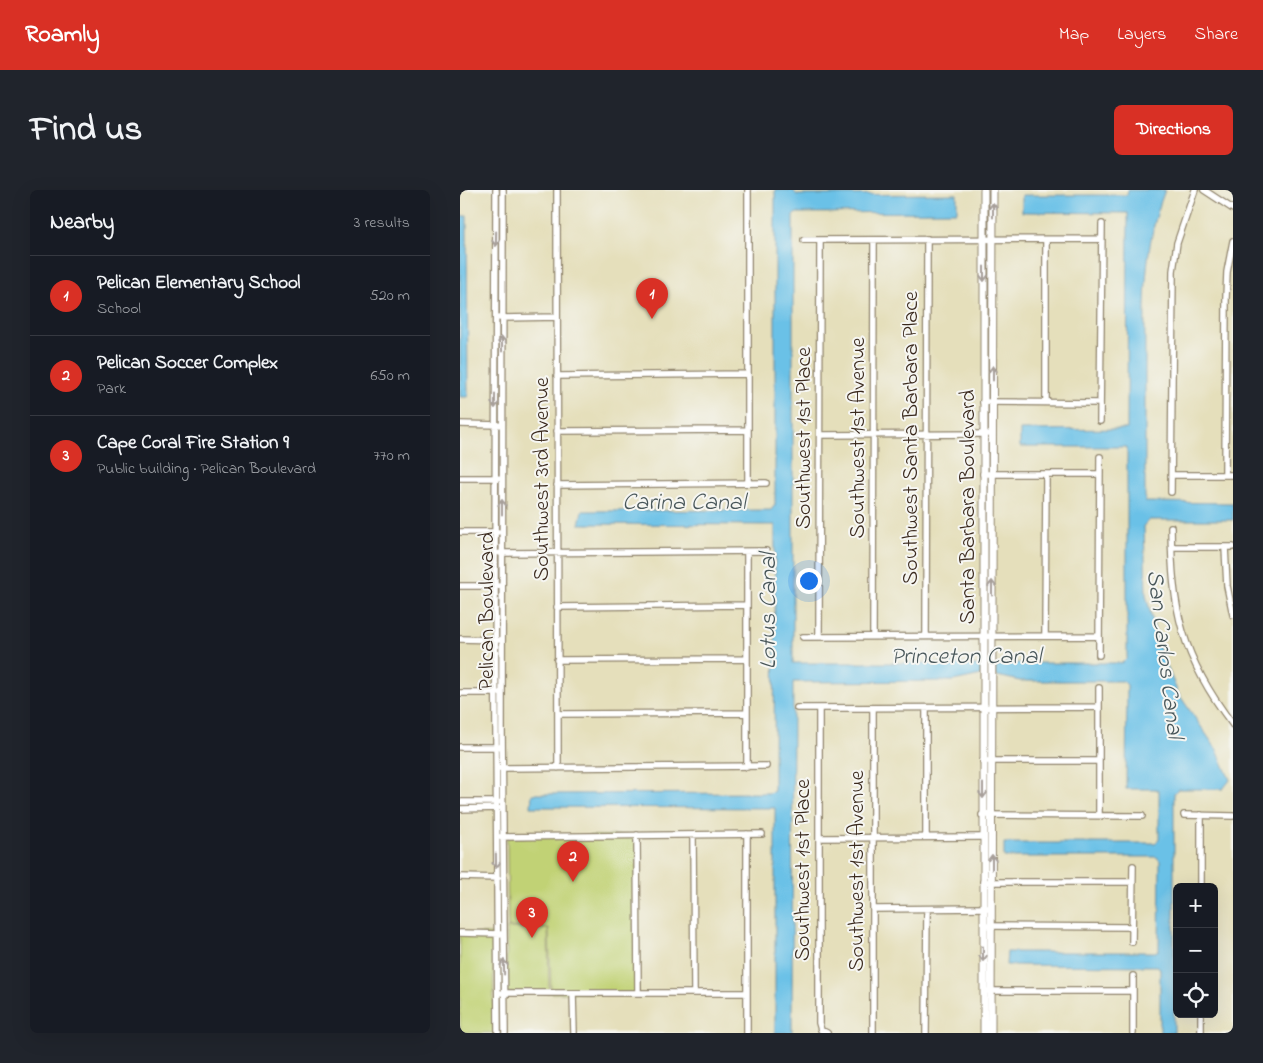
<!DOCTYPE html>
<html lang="en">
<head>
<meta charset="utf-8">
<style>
	body { margin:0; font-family:"Indie Flower",sans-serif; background:#20242c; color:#f1f3f6 }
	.controls { position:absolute; right:15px; bottom:15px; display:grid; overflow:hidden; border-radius:8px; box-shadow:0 5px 20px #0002 }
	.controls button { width:45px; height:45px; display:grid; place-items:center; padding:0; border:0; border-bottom:1px solid #363941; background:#171b24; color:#f1f3f6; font:25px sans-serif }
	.you { position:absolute; left:348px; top:390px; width:18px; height:18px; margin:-12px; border:4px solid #fff; border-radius:50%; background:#1a73e8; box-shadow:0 0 0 8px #1a73e833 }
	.badge { display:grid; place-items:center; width:32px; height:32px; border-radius:50%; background:#d93025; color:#fff; font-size:16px; font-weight:700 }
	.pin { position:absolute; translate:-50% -41px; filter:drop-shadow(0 1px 2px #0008) }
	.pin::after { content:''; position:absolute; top:26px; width:18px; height:15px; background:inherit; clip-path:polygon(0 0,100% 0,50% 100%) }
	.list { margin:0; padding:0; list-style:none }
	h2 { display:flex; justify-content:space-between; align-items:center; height:65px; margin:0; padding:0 20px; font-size:21px }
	h2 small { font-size:16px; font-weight:400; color:#9ea1a6 }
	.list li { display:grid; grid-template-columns:32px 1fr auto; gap:15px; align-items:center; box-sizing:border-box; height:80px; padding:0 20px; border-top:1px solid #363941 }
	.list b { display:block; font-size:19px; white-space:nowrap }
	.list p { margin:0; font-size:16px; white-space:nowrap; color:#9ea1a6 }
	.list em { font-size:16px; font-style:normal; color:#9ea1a6 }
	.icon { flex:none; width:28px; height:28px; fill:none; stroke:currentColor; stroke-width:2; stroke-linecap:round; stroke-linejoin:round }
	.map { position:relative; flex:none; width:773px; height:843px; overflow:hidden; border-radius:8px }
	header { display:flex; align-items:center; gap:30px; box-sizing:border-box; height:70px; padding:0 25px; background:#d93025; color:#fff }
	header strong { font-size:24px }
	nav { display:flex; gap:28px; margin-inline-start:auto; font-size:18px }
	.intro { display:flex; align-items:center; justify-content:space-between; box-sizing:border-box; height:120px; padding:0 30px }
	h1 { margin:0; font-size:35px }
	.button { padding:12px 22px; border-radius:8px; background:#d93025; color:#fff; font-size:18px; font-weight:700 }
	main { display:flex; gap:30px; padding:0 30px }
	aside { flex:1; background:#171b24; border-radius:8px; box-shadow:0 5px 20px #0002 }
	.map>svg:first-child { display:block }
	.green { fill:#c1d275; stroke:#7e7e4a }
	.water { fill:#6ac1e7; stroke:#527682 }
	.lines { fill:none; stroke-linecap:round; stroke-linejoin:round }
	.minor-casing { stroke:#90846c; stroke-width:8 }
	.major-casing { stroke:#90846c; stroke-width:9 }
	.minor { stroke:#fff; stroke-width:5.5 }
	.major { stroke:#fff; stroke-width:7 }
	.oneway { stroke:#a79f9a }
	.labels { text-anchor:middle; stroke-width:4; stroke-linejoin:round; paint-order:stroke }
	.street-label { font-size:22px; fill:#3b2a1e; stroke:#f6f6f2 }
	.water-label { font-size:24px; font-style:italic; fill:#49575a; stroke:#f6f6f2 }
</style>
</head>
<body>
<header>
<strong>Roamly</strong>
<nav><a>Map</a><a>Layers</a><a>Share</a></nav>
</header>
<div class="intro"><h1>Find us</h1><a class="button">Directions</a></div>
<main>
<aside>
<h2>Nearby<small>3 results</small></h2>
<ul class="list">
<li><span class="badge">1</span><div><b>Pelican Elementary School</b><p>School</p></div><em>520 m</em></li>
<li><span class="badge">2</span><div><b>Pelican Soccer Complex</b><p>Park</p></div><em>650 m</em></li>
<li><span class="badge">3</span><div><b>Cape Coral Fire Station 9</b><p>Public building · Pelican Boulevard</p></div><em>770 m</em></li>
</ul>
</aside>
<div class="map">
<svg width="773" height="843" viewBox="0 0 773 843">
	<rect width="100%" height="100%" fill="#f6f6f2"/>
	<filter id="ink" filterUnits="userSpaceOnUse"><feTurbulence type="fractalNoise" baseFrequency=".02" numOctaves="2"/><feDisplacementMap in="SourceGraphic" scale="10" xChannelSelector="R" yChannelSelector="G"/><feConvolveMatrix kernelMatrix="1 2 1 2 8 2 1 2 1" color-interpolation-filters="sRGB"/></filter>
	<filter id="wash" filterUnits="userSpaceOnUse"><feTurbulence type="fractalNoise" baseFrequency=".0096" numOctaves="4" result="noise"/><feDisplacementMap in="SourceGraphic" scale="20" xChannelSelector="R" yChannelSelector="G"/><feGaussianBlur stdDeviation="1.12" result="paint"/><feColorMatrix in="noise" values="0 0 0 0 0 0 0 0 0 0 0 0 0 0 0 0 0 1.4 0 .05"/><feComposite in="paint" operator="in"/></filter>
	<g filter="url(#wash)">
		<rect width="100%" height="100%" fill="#e5dfbb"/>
		<path class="green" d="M177,645L178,803H91L89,738L48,737L47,647Z
			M47,738L88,739L89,803H46Z
			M0,743L33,744L34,843H0Z"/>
		<path class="water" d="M315,0H333L337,5L497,4V22L337,23L333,25V473H493L536,478L545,473H662L667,468V257H560V240L667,239L668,23L562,22V5H667L668,0H705C682,60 685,111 685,174C685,220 685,266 685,312L773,313V330H689L684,335L686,405L699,457L718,503L757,560L770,590L763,599H718L714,603V843H700V779L698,776L546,775L547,762H695L699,760L700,671L697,667H544V653H695L699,650V601L695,599H666L667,495L663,491H560L533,485H521L493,491L333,492L332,843H315V618L71,617L72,604L309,603L314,601L315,335L119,334L122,321L311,320L315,315Z
			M0,26H7L8,207H0Z"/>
	</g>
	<g filter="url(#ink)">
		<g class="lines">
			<defs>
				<path id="minor" d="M36,0L35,396L38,843
					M43,0L42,540L45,843
					M97,0L98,578
					M744,0L773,19
					M344,50L640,49
					M40,128L97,127
					M97,186L288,184
					M523,212L640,213
					M586,212V50
					M640,231L642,34
					M0,234L38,235
					M97,241L288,240
					M360,245L528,244
					M523,284H640
					M712,285H773
					M765,285L766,108L767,82L773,51
					M0,288H38
					M288,293V0
					M97,295L306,293
					M711,302L713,81L717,53L735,0
					M711,337C712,421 721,466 773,535
					M0,342H38
					M712,357H773
					M765,357L767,396L773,425
					M40,363L306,361
					M0,396H38
					M97,417L287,415
					M359,446L360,50
					M413,446L414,50
					M466,446L467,49
					M585,446L586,284
					M343,447L639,446
					M0,449L38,450
					M639,465L640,267
					M97,470L287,469
					M0,503H38
					M337,518L639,517
					M359,518V833L361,840L367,843
					M413,518V843
					M466,518V647
					M98,524L287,523
					M0,557H38
					M523,571H639
					M287,577V362
					M40,578L306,576
					M0,612H38
					M0,619L38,618
					M522,625L682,626
					M639,625V498
					M724,625L773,626
					M287,644V843
					M177,645L178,803
					M233,645L234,803
					M40,647L302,644
					M359,648L522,647
					M0,687L38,688
					M523,692H672
					M741,697V625
					M413,719L528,718
					M528,736L672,737
					M0,743L40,744
					M672,752L673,676
					M528,801H672
					M42,803H287
					M113,803L114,843
					M466,843L467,719
					M673,843V786
					M741,843V824"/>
				<path id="major" d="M524,0V843
					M531,843L533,0"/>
			</defs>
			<use href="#minor" class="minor-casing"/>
			<use href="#major" class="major-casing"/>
			<use href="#minor" class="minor"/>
			<use href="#major" class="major"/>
		</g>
		<defs><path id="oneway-shaft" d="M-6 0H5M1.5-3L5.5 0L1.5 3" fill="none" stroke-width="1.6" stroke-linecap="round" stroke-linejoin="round" transform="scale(1.25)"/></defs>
		<g class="oneway">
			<use href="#oneway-shaft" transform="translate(533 20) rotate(-90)"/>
			<use href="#oneway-shaft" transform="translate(36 49) rotate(91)"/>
			<use href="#oneway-shaft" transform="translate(524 84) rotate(90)"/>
			<use href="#oneway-shaft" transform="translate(42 154) rotate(-90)"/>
			<use href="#oneway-shaft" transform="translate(533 183) rotate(-90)"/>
			<use href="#oneway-shaft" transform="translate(35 211) rotate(90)"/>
			<use href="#oneway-shaft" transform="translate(42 317) rotate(-90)"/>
			<use href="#oneway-shaft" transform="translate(532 398) rotate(-90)"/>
			<use href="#oneway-shaft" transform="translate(523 601) rotate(90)"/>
			<use href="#oneway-shaft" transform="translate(36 671) rotate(89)"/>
			<use href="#oneway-shaft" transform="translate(532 672) rotate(-90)"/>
			<use href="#oneway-shaft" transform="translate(523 764) rotate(90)"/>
			<use href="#oneway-shaft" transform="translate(44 777) rotate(-91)"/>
		</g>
	</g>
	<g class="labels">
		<g class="street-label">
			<text transform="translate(342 248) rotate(-90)" y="8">Southwest 1st Place</text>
			<text transform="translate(396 248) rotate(-90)" y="8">Southwest 1st Avenue</text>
			<text transform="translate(449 248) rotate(-90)" y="8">Southwest Santa Barbara Place</text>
			<text transform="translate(80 289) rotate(-90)" y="8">Southwest 3rd Avenue</text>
			<text transform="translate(506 317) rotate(-90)" y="8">Santa Barbara Boulevard</text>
			<text transform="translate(25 421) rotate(-90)" y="8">Pelican Boulevard</text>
			<text transform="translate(341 680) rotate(-90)" y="8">Southwest 1st Place</text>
			<text transform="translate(395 681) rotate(-90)" y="8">Southwest 1st Avenue</text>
		</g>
		<g class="water-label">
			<text x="224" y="319">Carina Canal</text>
			<text transform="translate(307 421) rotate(-90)" y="8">Lotus Canal</text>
			<text transform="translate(706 464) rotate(83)" y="8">San Carlos Canal</text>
			<text x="506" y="473">Princeton Canal</text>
		</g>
	</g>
</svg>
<div class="controls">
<button>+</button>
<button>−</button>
<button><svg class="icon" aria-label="locate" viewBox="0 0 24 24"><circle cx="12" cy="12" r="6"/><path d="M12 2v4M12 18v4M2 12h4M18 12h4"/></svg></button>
</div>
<div class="you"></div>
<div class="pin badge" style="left:192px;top:129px">1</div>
<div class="pin badge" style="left:113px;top:692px">2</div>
<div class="pin badge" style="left:72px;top:748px">3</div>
</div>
</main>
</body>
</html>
